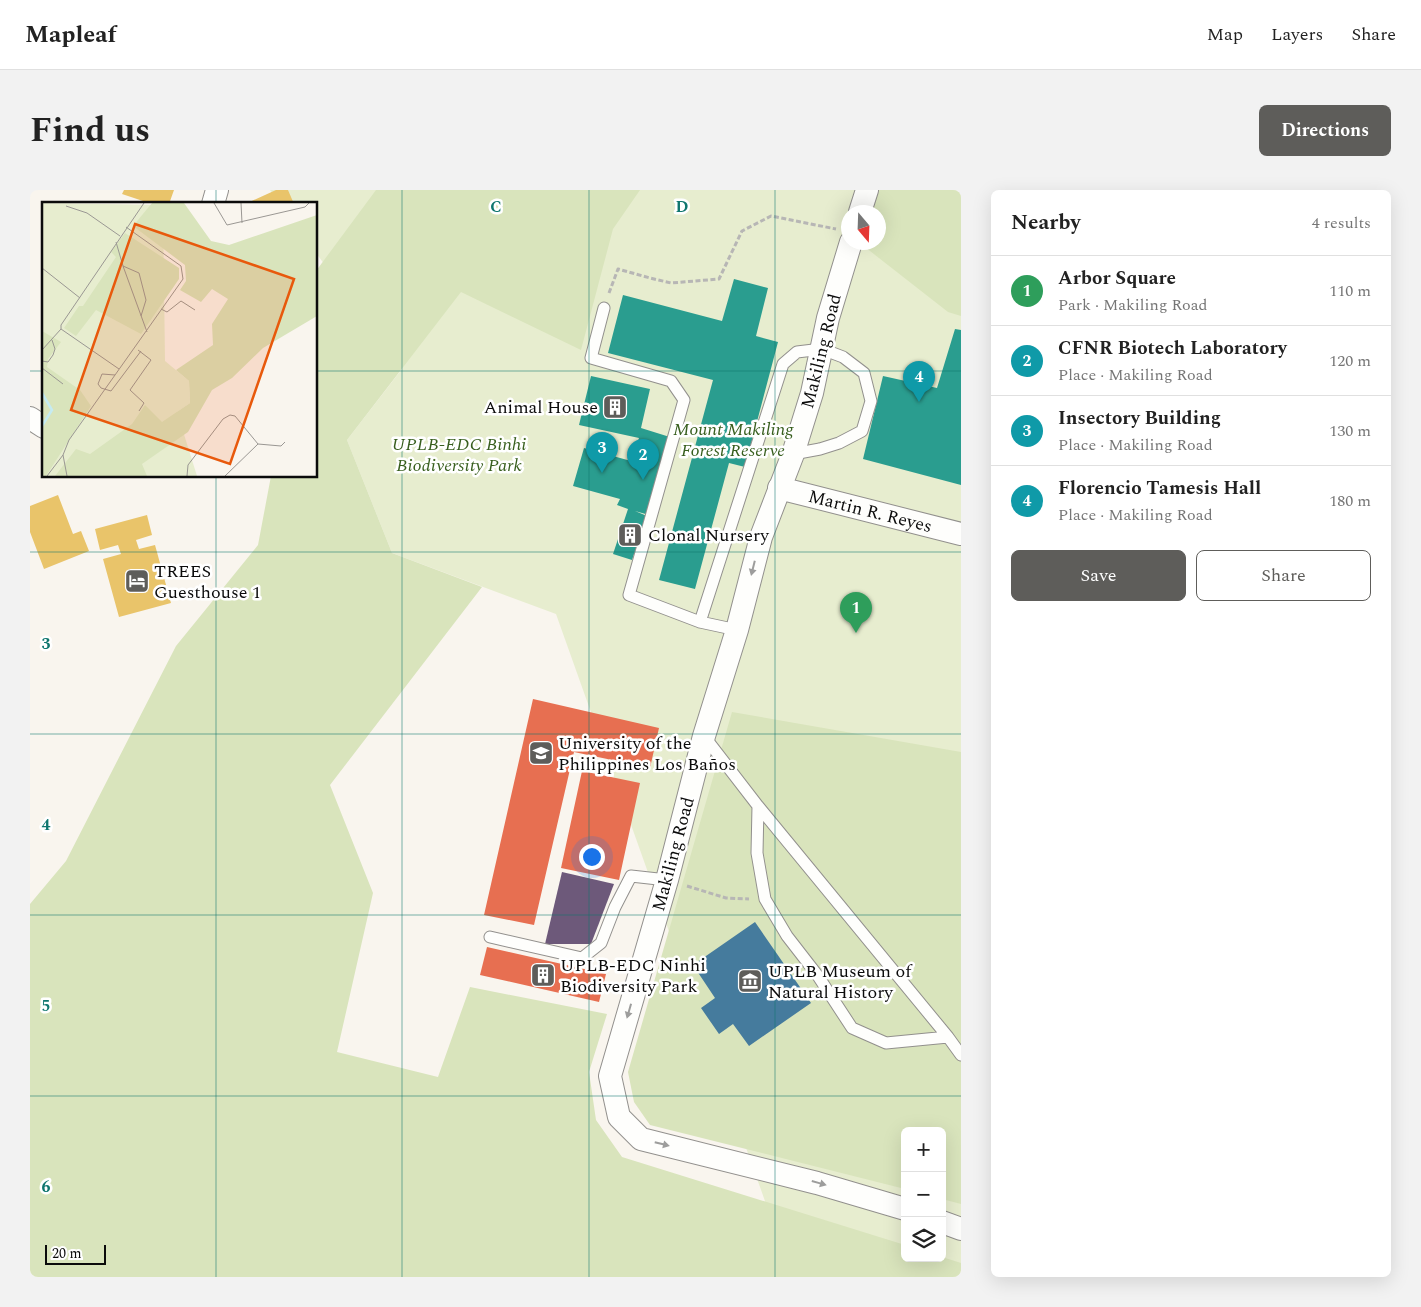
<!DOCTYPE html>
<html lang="en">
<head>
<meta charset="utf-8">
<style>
	body { margin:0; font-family:Spectral,serif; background:#f2f2f2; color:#222 }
	.controls { position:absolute; right:15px; bottom:15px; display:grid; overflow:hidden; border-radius:8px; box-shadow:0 5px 20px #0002 }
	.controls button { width:45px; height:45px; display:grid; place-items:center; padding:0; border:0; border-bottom:1px solid #e0e0e0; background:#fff; color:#222; font:25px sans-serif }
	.compass { position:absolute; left:811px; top:15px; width:45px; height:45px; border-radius:50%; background:#fff; box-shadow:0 5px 20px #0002; rotate:161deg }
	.scale { position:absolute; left:15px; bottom:12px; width:61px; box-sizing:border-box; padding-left:5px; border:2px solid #0b0b0b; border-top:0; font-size:14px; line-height:18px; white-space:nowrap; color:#0b0b0b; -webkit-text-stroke:4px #fff; paint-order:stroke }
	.you { position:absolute; left:561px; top:666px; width:18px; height:18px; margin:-12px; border:4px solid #fff; border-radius:50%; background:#1a73e8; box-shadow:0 0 0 8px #1a73e833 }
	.badge { display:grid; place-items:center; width:32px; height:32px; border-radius:50%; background:#5e5d5a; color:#fff; font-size:16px; font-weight:700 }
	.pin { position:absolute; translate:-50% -41px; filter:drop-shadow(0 1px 2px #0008) }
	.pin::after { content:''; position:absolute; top:26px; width:18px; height:15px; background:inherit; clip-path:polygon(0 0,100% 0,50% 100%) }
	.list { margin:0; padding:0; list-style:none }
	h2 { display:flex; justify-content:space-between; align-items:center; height:65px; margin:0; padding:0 20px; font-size:21px }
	h2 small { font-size:16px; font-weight:400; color:#767676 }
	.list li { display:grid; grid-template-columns:32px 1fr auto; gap:15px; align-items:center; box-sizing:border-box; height:70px; padding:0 20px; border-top:1px solid #e0e0e0 }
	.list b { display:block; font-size:19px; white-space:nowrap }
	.list p { margin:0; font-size:16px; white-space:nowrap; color:#767676 }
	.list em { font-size:16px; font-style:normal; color:#767676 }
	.actions { display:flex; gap:10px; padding:15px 20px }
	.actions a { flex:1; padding:11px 0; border:1px solid #5e5d5a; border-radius:8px; text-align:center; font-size:18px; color:#5e5d5a }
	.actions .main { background:#5e5d5a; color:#fff }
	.icon { flex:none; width:28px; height:28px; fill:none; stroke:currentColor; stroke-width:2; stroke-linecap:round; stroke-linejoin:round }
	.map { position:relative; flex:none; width:931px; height:1087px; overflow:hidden; border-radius:8px }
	header { display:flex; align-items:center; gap:30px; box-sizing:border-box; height:70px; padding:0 25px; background:#fff; border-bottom:1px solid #e0e0e0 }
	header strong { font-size:24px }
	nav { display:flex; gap:28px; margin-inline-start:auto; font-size:18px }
	.intro { display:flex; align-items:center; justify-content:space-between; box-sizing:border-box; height:120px; padding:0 30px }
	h1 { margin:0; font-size:35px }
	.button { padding:12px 22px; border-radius:8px; background:#5e5d5a; color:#fff; font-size:18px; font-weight:700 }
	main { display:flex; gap:30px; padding:0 30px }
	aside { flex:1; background:#fff; border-radius:8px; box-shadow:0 5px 20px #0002 }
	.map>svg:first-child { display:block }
	.green { fill:#e7edcf; fill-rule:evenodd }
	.forest { fill:#d9e4bc }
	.homes { fill:#e9c46a }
	.shops { fill:#e76f51 }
	.offices { fill:#6d597a }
	.schools { fill:#2a9d8f }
	.public { fill:#457b9d }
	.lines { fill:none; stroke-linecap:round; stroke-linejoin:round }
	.lane-casing { stroke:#92908d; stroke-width:13 }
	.street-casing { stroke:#92908d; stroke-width:24 }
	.path { stroke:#b7b6b5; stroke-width:3; stroke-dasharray:5 2.5; stroke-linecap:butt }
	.lane { stroke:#fefefc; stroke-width:11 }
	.street { stroke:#fefefc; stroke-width:22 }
	.oneway { fill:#9d9d9c }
	.grid { fill:none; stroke:#0f766e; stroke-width:1; stroke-opacity:0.55 }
	.labels { text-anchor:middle; stroke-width:5; stroke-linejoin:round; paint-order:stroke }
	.street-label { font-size:18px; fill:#0b0b0b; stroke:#fff }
	.poi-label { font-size:18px; fill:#0b0b0b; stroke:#fff; text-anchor:start }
	.park-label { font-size:18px; font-style:italic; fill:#385f1e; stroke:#fff }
	.inset-river { fill:none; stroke:#c5ebf2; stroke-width:2.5 }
	.inset-road { fill:none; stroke:#9a9793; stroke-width:1 }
	.view { fill:#e8590c; fill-opacity:0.15; stroke:#e8590c; stroke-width:2.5 }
	.inset-edge { fill:none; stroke:#0b0b0b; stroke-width:2.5 }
	.grid-label { font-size:16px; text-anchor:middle; font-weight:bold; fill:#0f766e; stroke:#fff; stroke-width:5; stroke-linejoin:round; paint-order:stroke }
</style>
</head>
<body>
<header>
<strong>Mapleaf</strong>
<nav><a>Map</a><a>Layers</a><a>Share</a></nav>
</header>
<div class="intro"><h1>Find us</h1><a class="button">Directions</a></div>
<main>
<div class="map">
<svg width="931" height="1087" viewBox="0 0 931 1087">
	<rect width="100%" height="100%" fill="#f9f5ee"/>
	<path class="green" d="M240,0H931V1087H762L526,424L362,363L317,250L372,179L286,63V14H250ZM818,22H848V52H818ZM875,941H912V1068H875Z"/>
	<path class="forest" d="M346,0H610L583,39L551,160L431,102L317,250L362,363L452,397L300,595L343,703L307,862L408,887L440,797L577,824L559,882L566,930L592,967L875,1055V1068H912V1067L931,1073V1087H0V714L36,671L146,456L228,355L241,286H286V81Z
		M842,0H931V126L918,122L831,54L832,53L848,52V22H837Z
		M702,522L931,562V1014L912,1009V941H875V999L620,935L604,912L598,882Z"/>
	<path class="homes" d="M94,0H144L139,14H122L92,4Z
		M246,0H258L264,14H215Z
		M28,305L43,344L51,341L59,361L14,379L0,342V316Z
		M117,325L122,345L106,350L109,359L125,355L141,413L89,427L73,369L91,364L88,355L70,360L65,339Z"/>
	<path class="shops" d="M503,509L629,538L620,578L544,562L504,735L454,725Z
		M552,581L610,593L589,690L531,678Z
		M457,757L576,784L569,812L450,785Z"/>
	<path class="offices" d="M532,682L584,694L561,754H515Z"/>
	<path class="schools" d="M704,89L738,98L726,146L748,152L715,277L699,273L665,399L629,390L683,190L578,163L593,105L692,131Z
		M925,139L931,140V295L833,269L853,186L907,198Z
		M561,186L620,199L611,238L643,248L619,325L605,321L617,326L602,370L583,364L598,319L587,315L590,309L543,296L554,258L601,271L609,248L549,235Z"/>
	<path class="public" d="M725,732L781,813L719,856L703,834L689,844L671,818L685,808L663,775Z"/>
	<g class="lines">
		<defs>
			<path id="lane" d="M574,118L561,168L641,191L654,210L599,405L670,432L707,440
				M670,432L753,174L767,162L792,159L813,167L834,183L841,211L832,241L809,253L790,259L763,264
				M674,546L728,616L918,847
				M728,616L727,663L735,709L757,746L788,786L822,838L856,853L918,847L931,865
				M460,747L552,768L571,753L585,717L601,686L637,690"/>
			<g id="street">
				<path d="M183,14L187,0"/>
				<path d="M830,22L837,0"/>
				<path d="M821,52L798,128L782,203L763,264L731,347L707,440L674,546L637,690L580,886L589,927L611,949L787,993L875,1019"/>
				<path d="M0,228L14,237"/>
				<path id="s1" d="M749,298L931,344"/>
				<path d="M912,1032L931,1039"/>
			</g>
		</defs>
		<use href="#lane" class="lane-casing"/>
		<use href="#street" class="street-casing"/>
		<path class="path" d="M579,103L588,79L620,88L641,93L689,89L712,41L741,26L806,39
			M657,696L696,708L719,709"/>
		<use href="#lane" class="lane"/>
		<use href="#street" class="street"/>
	</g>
	<defs><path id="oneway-solid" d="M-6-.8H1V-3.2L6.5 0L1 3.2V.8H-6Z" transform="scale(1.25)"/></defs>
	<g class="oneway">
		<use href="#oneway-solid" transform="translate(723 378) rotate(104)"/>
		<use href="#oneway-solid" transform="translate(599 821) rotate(106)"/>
		<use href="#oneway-solid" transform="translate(632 954) rotate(14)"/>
		<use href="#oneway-solid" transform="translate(789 993) rotate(16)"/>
	</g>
	<path class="grid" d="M186,0V14M372,0V1087M559,0V1087M745,0V1087M0,181H14M286,181H931M186,286V1087M0,362H931M0,544H931M0,725H931M0,906H931"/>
	<defs>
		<symbol id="building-square" viewBox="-11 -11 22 22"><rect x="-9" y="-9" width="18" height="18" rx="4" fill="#5e5d5a" stroke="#fff"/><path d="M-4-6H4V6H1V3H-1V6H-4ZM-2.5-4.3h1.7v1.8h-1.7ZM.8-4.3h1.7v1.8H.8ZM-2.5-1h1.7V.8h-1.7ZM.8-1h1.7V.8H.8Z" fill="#fff"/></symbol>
		<symbol id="hotel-square" viewBox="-11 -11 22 22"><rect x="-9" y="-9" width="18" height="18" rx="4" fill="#5e5d5a" stroke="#fff"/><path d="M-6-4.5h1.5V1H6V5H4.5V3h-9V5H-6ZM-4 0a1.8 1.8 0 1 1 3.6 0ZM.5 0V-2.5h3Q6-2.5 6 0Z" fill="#fff"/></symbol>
		<symbol id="university-square" viewBox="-11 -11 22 22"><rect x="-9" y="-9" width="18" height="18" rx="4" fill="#5e5d5a" stroke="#fff"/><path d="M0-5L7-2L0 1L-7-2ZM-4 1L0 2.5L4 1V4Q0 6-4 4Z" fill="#fff"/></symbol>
		<symbol id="museum-square" viewBox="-11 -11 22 22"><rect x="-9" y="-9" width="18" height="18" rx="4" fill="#5e5d5a" stroke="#fff"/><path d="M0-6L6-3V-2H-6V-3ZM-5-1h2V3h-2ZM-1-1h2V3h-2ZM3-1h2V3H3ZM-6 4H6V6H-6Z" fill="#fff"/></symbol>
	</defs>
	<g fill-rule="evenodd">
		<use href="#building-square" x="571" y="203" width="28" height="28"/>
		<use href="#building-square" x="586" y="331" width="28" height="28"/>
		<use href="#hotel-square" x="93" y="377" width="28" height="28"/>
		<use href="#university-square" x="497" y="549" width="28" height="28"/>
		<use href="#building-square" x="499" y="771" width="28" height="28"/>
		<use href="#museum-square" x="706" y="777" width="28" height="28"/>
	</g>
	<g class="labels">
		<g class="street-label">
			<text transform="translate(791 161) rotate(-76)" y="6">Makiling Road</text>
			<text dy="6" stroke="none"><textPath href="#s1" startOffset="94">Martin R. Reyes</textPath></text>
			<text transform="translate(643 664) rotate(-75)" y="6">Makiling Road</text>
		</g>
		<g class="poi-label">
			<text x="568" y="223" text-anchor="end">Animal House</text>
			<text x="618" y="351">Clonal Nursery</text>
			<text x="124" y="387">TREES<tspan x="124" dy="21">Guesthouse 1</tspan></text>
			<text x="528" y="559">University of the<tspan x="528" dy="21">Philippines Los Baños</tspan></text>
			<text x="530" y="781">UPLB-EDC Ninhi<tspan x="530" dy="21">Biodiversity Park</tspan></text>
			<text x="738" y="787">UPLB Museum of<tspan x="738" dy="21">Natural History</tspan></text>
		</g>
		<g class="park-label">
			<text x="703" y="245">Mount Makiling<tspan x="703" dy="21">Forest Reserve</tspan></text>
			<text x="429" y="260">UPLB-EDC Binhi<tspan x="429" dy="21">Biodiversity Park</tspan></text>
		</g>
	</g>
	<g transform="translate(12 12)">
		<rect width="275" height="275" fill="#f9f5ee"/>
		<path d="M0,1L121,3L123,159L147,179L148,201L135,210L155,274H0Z" fill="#e7edcf"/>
		<path d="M110,1H142L169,39L187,43L275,13V114L221,146L190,176L170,188L146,230L100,262L105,274H13L34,247L48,252L90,222L103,203L120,220L148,201L147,179L134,168L171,143L170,122L186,97L170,87L159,100L138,88L144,79L143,63L91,24ZM83,31L137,66V77L99,132L54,108L34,134L22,126L37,104H41L74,55L69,50ZM0,129L19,140L6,157L5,165L38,188L49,204L4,274H0Z" fill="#d9e4bc"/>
		<path class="inset-river" d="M0,191L10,208L0,224"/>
		<path class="inset-road" d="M172,1L185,23L263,5L267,1M199,1L200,21M24,4L45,11L78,34M74,40L81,64L97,71L104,98L99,114M81,64L105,130M0,66L38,96M119,107L125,110L139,99L153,108M0,148L19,127M96,148L109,158L88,188L102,201L97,209M0,159L6,160L11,153L13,147L10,138M0,166L21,182M77,167L19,127V123L102,1M73,173L60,172L56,182L59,186L69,189L99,149M216,242L239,244L243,240M21,253L25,274M5,274L21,253L27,238L141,77L139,64L84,25M145,274L146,263L181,217L188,213L193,214L216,242L183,274"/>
		<path class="view" d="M93,22L252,77L188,262L29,208Z"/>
		<rect width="275" height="275" class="inset-edge"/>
	</g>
	<g class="grid-label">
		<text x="466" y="22">C</text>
		<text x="652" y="22">D</text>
		<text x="16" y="459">3</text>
		<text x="16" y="640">4</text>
		<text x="16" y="821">5</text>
		<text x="16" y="1002">6</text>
	</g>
</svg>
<div class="controls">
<button>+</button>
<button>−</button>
<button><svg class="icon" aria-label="layers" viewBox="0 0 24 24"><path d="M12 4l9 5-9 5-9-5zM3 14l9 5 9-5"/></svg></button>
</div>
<svg class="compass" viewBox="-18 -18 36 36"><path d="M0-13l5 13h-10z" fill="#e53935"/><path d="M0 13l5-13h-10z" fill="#767676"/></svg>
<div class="scale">20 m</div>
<div class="you"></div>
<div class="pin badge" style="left:826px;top:443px;background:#2e9e5b">1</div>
<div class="pin badge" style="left:613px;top:290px;background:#0f9aa8">2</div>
<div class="pin badge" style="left:572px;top:283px;background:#0f9aa8">3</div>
<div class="pin badge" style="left:889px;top:212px;background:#0f9aa8">4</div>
</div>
<aside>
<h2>Nearby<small>4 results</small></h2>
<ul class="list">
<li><span class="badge" style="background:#2e9e5b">1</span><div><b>Arbor Square</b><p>Park · Makiling Road</p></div><em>110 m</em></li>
<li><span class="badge" style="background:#0f9aa8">2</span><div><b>CFNR Biotech Laboratory</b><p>Place · Makiling Road</p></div><em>120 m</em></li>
<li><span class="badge" style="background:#0f9aa8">3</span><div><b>Insectory Building</b><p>Place · Makiling Road</p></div><em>130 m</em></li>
<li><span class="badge" style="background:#0f9aa8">4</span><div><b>Florencio Tamesis Hall</b><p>Place · Makiling Road</p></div><em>180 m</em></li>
</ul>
<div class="actions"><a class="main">Save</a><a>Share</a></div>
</aside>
</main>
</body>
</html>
